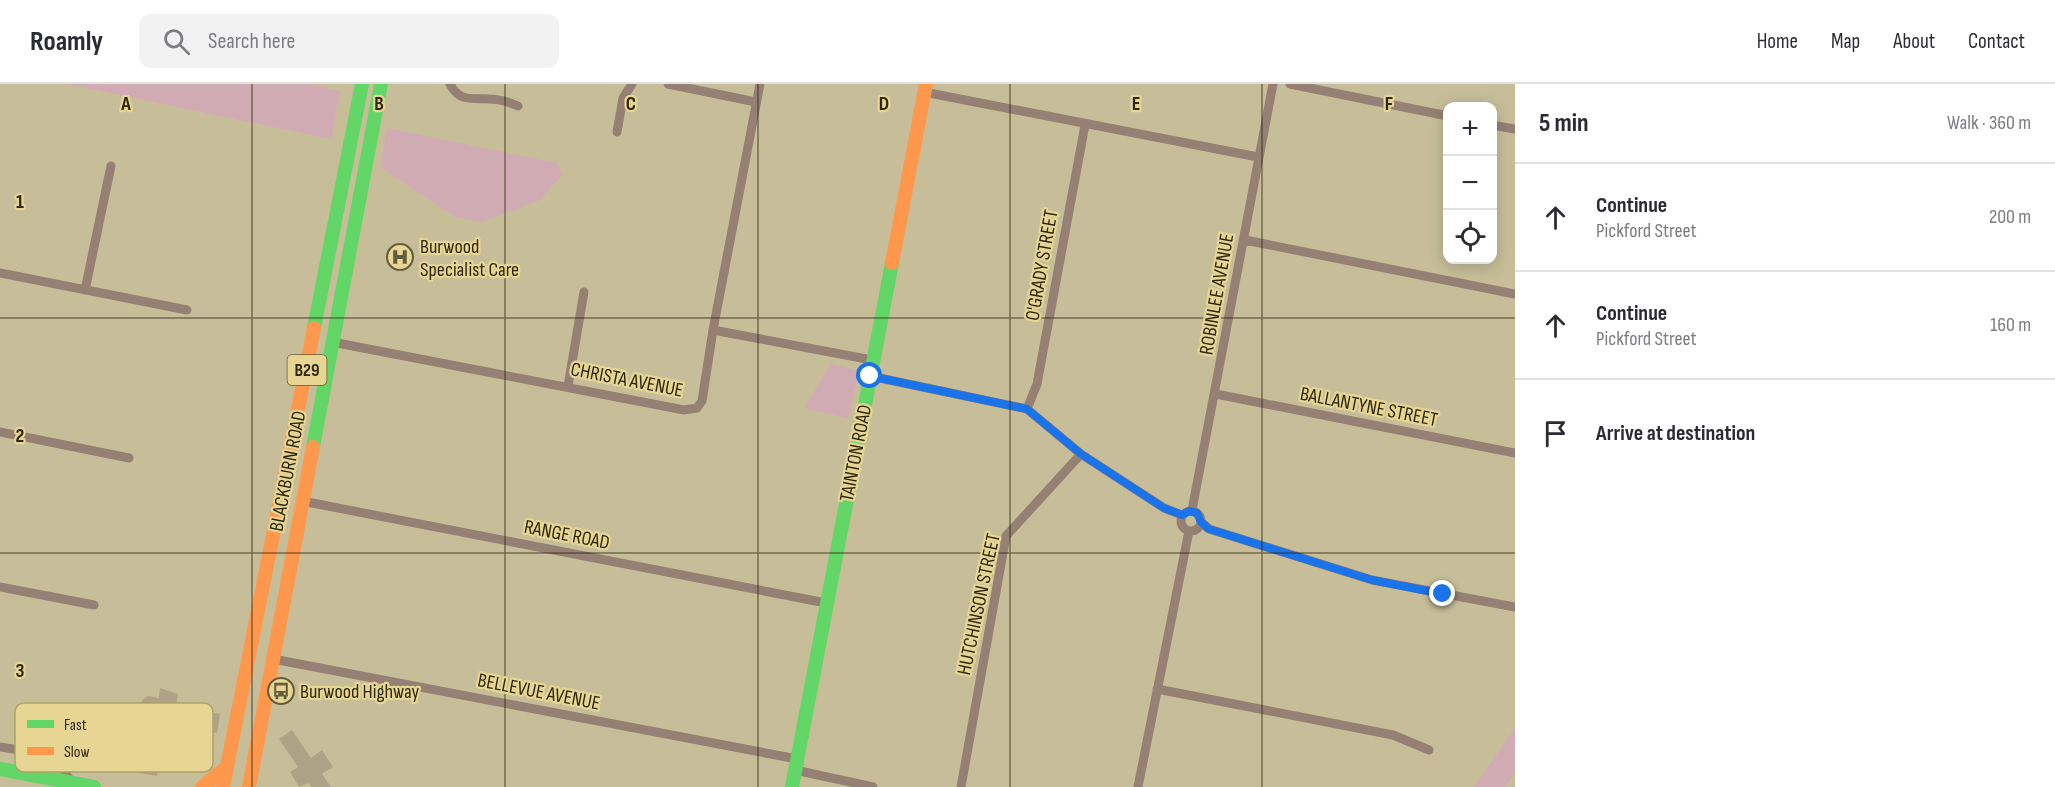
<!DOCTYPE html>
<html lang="en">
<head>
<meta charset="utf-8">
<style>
	body { margin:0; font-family:"Sofia Sans Condensed",sans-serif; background:#f2f2f3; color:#2b2b33 }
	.controls { position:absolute; right:18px; top:18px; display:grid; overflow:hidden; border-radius:12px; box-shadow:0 3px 15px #0003 }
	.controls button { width:54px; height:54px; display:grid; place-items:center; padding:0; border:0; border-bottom:2px solid #e1e1e2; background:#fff; color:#2b2b33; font:30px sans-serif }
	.stop { position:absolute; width:18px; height:18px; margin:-14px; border:4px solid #1a73e8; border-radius:50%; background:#fff }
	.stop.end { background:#1a73e8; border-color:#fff; box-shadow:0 2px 6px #0008 }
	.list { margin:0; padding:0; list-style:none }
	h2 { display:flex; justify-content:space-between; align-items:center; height:78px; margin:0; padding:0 24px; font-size:26px }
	h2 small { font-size:20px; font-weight:400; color:#7c7c81 }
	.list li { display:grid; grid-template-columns:39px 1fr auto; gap:18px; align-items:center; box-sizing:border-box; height:108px; padding:0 24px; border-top:2px solid #e1e1e2 }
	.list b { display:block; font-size:22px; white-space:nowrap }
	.list p { margin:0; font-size:20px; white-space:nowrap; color:#7c7c81 }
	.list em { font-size:20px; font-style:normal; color:#7c7c81 }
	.icon { flex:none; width:33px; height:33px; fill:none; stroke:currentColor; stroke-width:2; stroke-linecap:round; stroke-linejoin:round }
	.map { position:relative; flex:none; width:1515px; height:703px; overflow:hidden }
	header { display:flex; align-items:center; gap:36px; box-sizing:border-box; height:84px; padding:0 30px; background:#fff; border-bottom:2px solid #e1e1e2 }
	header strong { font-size:28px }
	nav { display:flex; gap:33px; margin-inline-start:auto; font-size:21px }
	.search { width:420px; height:54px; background:#f2f2f3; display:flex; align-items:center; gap:15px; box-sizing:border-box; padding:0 21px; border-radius:12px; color:#7c7c81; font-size:22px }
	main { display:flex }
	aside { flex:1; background:#fff }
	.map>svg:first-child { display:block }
	.green { fill:#d1acb4 }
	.building { fill:#aea287 }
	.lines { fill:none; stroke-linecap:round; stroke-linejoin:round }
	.street { stroke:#968074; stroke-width:9 }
	.fast { stroke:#63d668; stroke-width:14 }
	.slow { stroke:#ff974d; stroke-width:14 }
	.route { stroke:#1a73e8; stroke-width:8 }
	.grid { fill:none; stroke:#2e270c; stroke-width:1.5; stroke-opacity:0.55 }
	.labels { text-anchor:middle; stroke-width:4.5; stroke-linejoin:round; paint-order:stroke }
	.shield { fill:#e7d693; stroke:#665c34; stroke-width:1.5 }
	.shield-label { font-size:18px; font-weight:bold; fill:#2e270c }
	.poi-label { font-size:20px; fill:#2e270c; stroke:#e7d693; text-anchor:start }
	.street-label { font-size:20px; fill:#2e270c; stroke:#e7d693 }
	.key { fill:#e7d693; stroke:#b0a26a; stroke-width:1.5 }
	.key-label { font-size:16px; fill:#2e270c }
	.grid-label { font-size:20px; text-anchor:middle; font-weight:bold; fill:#2e270c; stroke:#e7d693; stroke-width:4.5; stroke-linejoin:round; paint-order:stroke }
</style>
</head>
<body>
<header>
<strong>Roamly</strong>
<div class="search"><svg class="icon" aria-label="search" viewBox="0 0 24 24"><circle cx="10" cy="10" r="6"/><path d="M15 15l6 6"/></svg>Search here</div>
<nav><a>Home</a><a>Map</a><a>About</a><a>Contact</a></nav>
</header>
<main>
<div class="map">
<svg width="1515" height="703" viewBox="0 0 1515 703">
	<rect width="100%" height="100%" fill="#c7be99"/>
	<path class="green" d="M67,0H308L340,7L331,55Z
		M387,44L557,79L563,90L540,116L482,138L455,133L380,83Z
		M831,280L856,286L859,290L848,334L804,324Z
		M1515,644V688L1505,703H1474Z"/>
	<path class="building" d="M160,604L178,610L176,623L220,630L217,649L173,641L167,645L163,662L207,669L205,683L161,674L157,692L139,689L149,642L137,641L142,616L148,612L159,614Z
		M292,646L311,674L322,666L333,683L322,690L331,703H311L309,699L299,703L290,688L298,683L279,655Z"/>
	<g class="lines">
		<path class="street" d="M450,0C459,18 471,14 489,15C499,15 509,18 518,22
			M668,0L756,18
			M1290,0L1448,32
			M924,8L1258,73
			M1492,41L1515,45
			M617,48L623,14L632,0
			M1245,156L1515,210
			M0,189L187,226
			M85,206L111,82
			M713,246L872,276
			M332,258L684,326L697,324L702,317L713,246L760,0
			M870,292L1027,325L1081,370L1164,424L1182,431
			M568,302L584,208
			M1216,310L1515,369
			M1027,325L1037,300L1085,41
			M0,348L129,374
			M302,417L826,519
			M1192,426L1273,0
			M1181 437a10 10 0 1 1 20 0a10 10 0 1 1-20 0Z
			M1201,438L1209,445L1372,496L1515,523
			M0,503L94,521
			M273,575L797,675
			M1157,605L1393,651L1429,666
			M0,663C34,669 53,665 71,698
			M795,686L873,703
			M961,703L1006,452L1081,370
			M1138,703L1189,447"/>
		<path class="fast" d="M314,244L362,0
			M313,363L381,0
			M0,685L94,703
			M792,703L892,179"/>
		<path class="slow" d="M892,179L926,0
			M202,703L227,683
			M223,703L314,244
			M249,703L313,363"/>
	</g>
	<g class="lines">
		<path class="route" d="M870,292L1027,325L1081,370L1164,424L1182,431L1189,427L1197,429L1201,438L1209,445L1372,496L1443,510"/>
	</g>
	<path class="grid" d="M252,0V703M505,0V703M758,0V703M1010,0V703M1262,0V703M0,234H1515M0,469H1515"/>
	<defs>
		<symbol id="hospital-ring" viewBox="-11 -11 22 22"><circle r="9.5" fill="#e7d693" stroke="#645c3d" stroke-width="1.5"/><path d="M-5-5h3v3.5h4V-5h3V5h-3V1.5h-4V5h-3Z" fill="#645c3d"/></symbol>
		<symbol id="bus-ring" viewBox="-11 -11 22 22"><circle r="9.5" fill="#e7d693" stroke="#645c3d" stroke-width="1.5"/><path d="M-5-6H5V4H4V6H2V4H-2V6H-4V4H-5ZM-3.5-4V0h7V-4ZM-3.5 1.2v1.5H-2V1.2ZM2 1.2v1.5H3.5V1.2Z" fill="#645c3d"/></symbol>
	</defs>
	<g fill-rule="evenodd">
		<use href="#hospital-ring" x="385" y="158" width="30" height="30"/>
		<use href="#bus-ring" x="266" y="592" width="30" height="30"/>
	</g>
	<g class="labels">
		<rect class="shield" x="287.5" y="271" width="39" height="30" rx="4.5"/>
		<g class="shield-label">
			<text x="307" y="292">B29</text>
		</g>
		<g class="poi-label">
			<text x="420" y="169">Burwood<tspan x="420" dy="23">Specialist Care</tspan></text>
			<text x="300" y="614">Burwood Highway</text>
		</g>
		<g class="street-label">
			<text transform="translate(1041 181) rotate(-80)" y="7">O'GRADY STREET</text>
			<text transform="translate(1216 210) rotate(-80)" y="7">ROBINLEE AVENUE</text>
			<text transform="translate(627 295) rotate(11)" y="7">CHRISTA AVENUE</text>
			<text transform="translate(1369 322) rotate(11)" y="7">BALLANTYNE STREET</text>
			<text transform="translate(855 369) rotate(-79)" y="7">TAINTON ROAD</text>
			<text transform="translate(287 387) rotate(-79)" y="7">BLACKBURN ROAD</text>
			<text transform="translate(567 450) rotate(11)" y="7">RANGE ROAD</text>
			<text transform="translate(978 520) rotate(-78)" y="7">HUTCHINSON STREET</text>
			<text transform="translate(539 607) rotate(11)" y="7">BELLEVUE AVENUE</text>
		</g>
	</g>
	<rect x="15" y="619" width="198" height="69" rx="9" class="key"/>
	<rect x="27" y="636" width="27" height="8" fill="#63d668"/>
	<rect x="27" y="663" width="27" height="8" fill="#ff974d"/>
	<g class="key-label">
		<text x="64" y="646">Fast</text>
		<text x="64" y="673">Slow</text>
	</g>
	<g class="grid-label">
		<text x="126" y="26">A</text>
		<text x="379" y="26">B</text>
		<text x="631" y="26">C</text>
		<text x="884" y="26">D</text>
		<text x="1136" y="26">E</text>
		<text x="1389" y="26">F</text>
		<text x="20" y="124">1</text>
		<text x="20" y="358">2</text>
		<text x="20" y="593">3</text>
	</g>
</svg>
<div class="controls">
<button>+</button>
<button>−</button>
<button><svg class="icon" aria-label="locate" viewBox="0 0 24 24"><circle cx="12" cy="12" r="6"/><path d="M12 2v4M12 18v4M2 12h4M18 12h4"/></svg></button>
</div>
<div class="stop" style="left:870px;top:292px"></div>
<div class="stop end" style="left:1443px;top:510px"></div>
</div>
<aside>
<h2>5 min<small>Walk · 360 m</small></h2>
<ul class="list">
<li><svg class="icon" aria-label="ahead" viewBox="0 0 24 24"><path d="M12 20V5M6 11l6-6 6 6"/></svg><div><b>Continue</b><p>Pickford Street</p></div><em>200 m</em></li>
<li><svg class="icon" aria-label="ahead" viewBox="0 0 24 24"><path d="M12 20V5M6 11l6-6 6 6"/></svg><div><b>Continue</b><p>Pickford Street</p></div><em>160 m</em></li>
<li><svg class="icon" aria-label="arrive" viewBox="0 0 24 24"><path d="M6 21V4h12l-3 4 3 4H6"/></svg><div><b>Arrive at destination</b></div></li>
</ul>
</aside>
</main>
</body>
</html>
